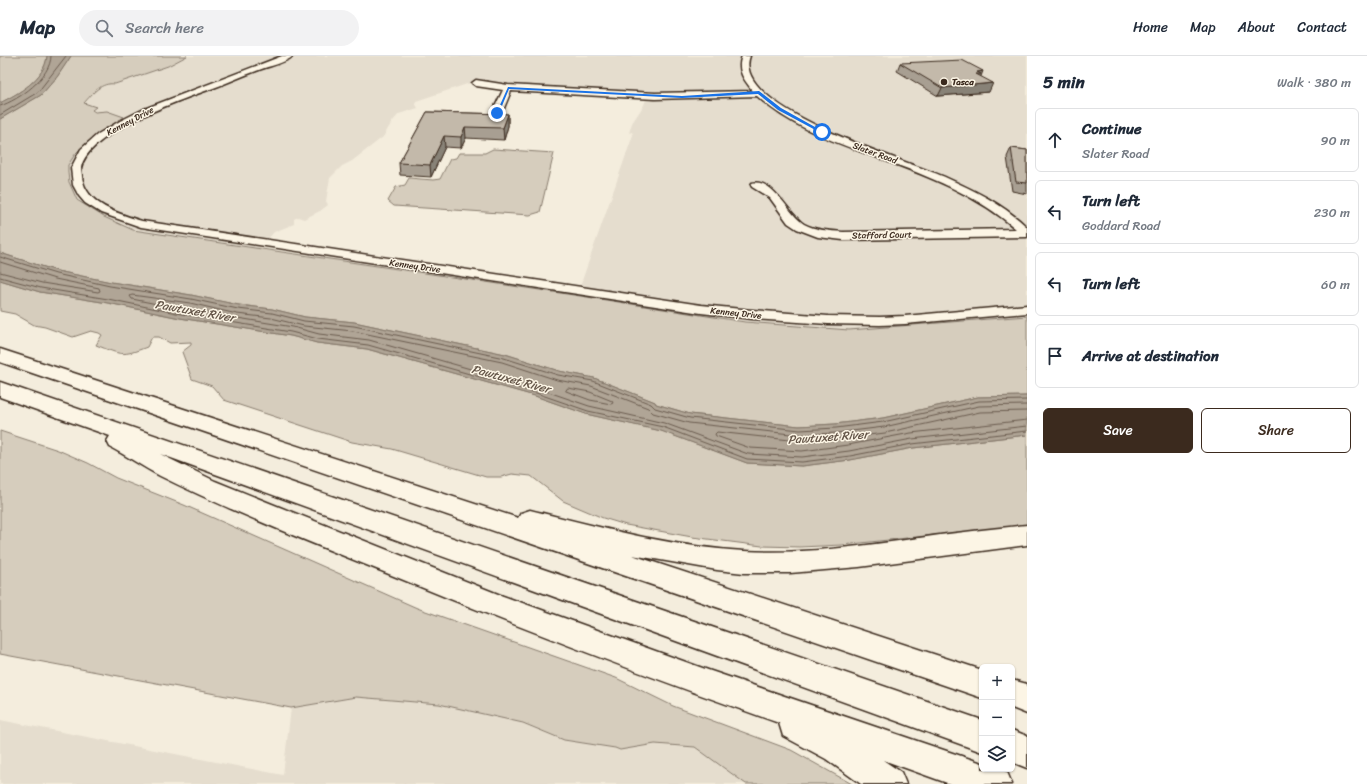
<!DOCTYPE html>
<html lang="en">
<head>
<meta charset="utf-8">
<style>
	body { margin:0; font-family:Sriracha,sans-serif; background:#f2f2f3; color:#1f2937 }
	.controls { position:absolute; right:12px; bottom:12px; display:grid; overflow:hidden; border-radius:6px; box-shadow:0 1px 3px #0004 }
	.controls button { width:36px; height:36px; display:grid; place-items:center; padding:0; border:0; border-bottom:1px solid #e0e1e3; background:#fff; color:#1f2937; font:20px sans-serif }
	.stop { position:absolute; width:12px; height:12px; margin:-9px; border:3px solid #1a73e8; border-radius:50%; background:#fff }
	.stop.end { background:#1a73e8; border-color:#fff; box-shadow:0 1px 4px #0008 }
	.list { margin:0; padding:0; list-style:none }
	h2 { display:flex; justify-content:space-between; align-items:center; height:52px; margin:0; padding:0 16px; font-size:17px }
	h2 small { font-size:13px; font-weight:400; color:#747a83 }
	.list li { display:grid; grid-template-columns:26px 1fr auto; gap:12px; align-items:center; box-sizing:border-box; height:64px; margin:0 8px 8px; padding:0 8px; border:1px solid #e0e1e3; border-radius:6px }
	.list b { display:block; font-size:15px; white-space:nowrap }
	.list p { margin:0; font-size:13px; white-space:nowrap; color:#747a83 }
	.list em { font-size:13px; font-style:normal; color:#747a83 }
	.actions { display:flex; gap:8px; padding:12px 16px }
	.actions a { flex:1; padding:9px 0; border:1px solid #3b2a1e; border-radius:6px; text-align:center; font-size:14px; color:#3b2a1e }
	.actions .main { background:#3b2a1e; color:#fff }
	.icon { flex:none; width:22px; height:22px; fill:none; stroke:currentColor; stroke-width:2; stroke-linecap:round; stroke-linejoin:round }
	.map { position:relative; flex:none; width:1027px; height:728px; overflow:hidden }
	header { display:flex; align-items:center; gap:24px; box-sizing:border-box; height:56px; padding:0 20px; background:#fff; border-bottom:1px solid #e0e1e3 }
	header strong { font-size:19px }
	nav { display:flex; gap:22px; margin-inline-start:auto; font-size:14px }
	.search { width:280px; height:36px; background:#f2f2f3; display:flex; align-items:center; gap:10px; box-sizing:border-box; padding:0 14px; border-radius:22px; color:#747a83; font-size:15px }
	main { display:flex }
	aside { flex:1; background:#fff }
	.map>svg:first-child { display:block }
	.built { fill:#e5ddce }
	.green { fill:#d6cdbd; stroke:#887c6e }
	.water { fill:#b0a596; stroke:#817466 }
	.lines { fill:none; stroke-linecap:round; stroke-linejoin:round }
	.shore { stroke:#6a5b4e; stroke-width:1 }
	.minor-casing { stroke:#3b2a1e; stroke-width:3 }
	.highway-casing { stroke:#3b2a1e; stroke-width:3 }
	.minor { fill:#fcf5e5; fill-rule:evenodd }
	.highway { fill:#fcf5e5; fill-rule:evenodd }
	.wall { fill:#a89f92; stroke:#3b2a1e }
	.shaded-wall { fill:#888277; stroke:#3b2a1e }
	.building { fill:#c3b9aa; stroke:#3b2a1e }
	.route { fill:#1a73e8 }
	.poi-dot { fill:#3b2a1e; stroke:#fcf5e5; stroke-width:1.5 }
	.labels { text-anchor:middle; stroke-width:3; stroke-linejoin:round; paint-order:stroke }
	.far-poi-label { font-size:9px; font-weight:bold; fill:#3b2a1e; stroke:#fcf5e5; text-anchor:start }
	.far-street-label { font-size:9px; fill:#3b2a1e; stroke:#fcf5e5 }
	.water-label { font-size:12px; font-style:italic; fill:#645548; stroke:#fcf5e5 }
</style>
</head>
<body>
<header>
<strong>Map</strong>
<div class="search"><svg class="icon" aria-label="search" viewBox="0 0 24 24"><circle cx="10" cy="10" r="6"/><path d="M15 15l6 6"/></svg>Search here</div>
<nav><a>Home</a><a>Map</a><a>About</a><a>Contact</a></nav>
</header>
<main>
<div class="map">
<svg width="1027" height="728" viewBox="0 0 1027 728">
	<rect width="100%" height="100%" fill="#f4eddd"/>
	<filter id="ink" filterUnits="userSpaceOnUse"><feTurbulence type="fractalNoise" baseFrequency=".025" numOctaves="2"/><feDisplacementMap in="SourceGraphic" scale="8" xChannelSelector="R" yChannelSelector="G"/><feConvolveMatrix kernelMatrix="1 2 1 2 8 2 1 2 1" color-interpolation-filters="sRGB"/></filter>
	<g filter="url(#ink)">
		<path class="built" d="M187,0H1027V260L849,274L745,266L577,239L633,79L632,76L629,77L632,67L644,49L647,40L479,30L470,27L416,45L415,47L418,52L399,58L392,66L383,81L352,105L342,110L330,122L326,145L328,149L320,155L304,163L298,161L294,163V168L274,176L259,193L133,174L104,161L77,144L69,126L68,109L76,97L92,82L106,72L98,56L92,54L95,52L83,47L97,32L108,28H115L168,10Z
			M356,641L439,647L523,667L564,684L615,692L620,694L655,688L695,691L746,728H0V664L283,719L291,652Z"/>
		<path class="green" d="M0,0H47C45,23 19,37 0,47Z
			M71,0H187L168,10L115,28C101,26 93,37 84,47L96,51L92,54L95,56L107,55L124,61L92,82L76,97L68,109V116L69,126L77,144L104,161L133,174L587,241L745,266L849,274L1027,260V340L978,341L883,362L835,368L799,370L690,358L656,348L655,346L594,322L559,315L505,298L354,266L305,261L272,253L238,249L191,239L111,226L57,215L0,197V63L41,39L57,21Z
			M493,93L554,97L540,156L530,159L394,150L388,145L396,131L405,129L409,122L433,124L440,123L450,103L456,102L459,97H485Z
			M0,224L40,236L108,247L180,262L291,280L317,287L367,293L535,340L586,358L662,375L747,407L802,410L850,404L913,392L1027,379V469L842,489L800,491L762,490L692,481L626,469L603,462L563,445L531,420L512,418L501,421H486L392,393L352,386L224,344L212,330L192,323L182,296L191,289V286L170,287L159,281H152L147,291C121,301 122,299 96,289L102,279L99,277L91,275L73,281L45,271L34,269L15,258L0,255Z
			M0,375L58,394L88,407L116,422L184,449L417,552L616,622L673,650L791,694L852,728H746L695,691L655,688L620,694L615,692L564,684L523,667L439,648L356,641L291,652L0,598Z"/>
		<path class="water" d="M47,0H71L57,21L41,39L0,63V47C19,37 45,23 47,0Z
			M0,197L57,215L111,226L191,239L239,249L272,253L305,261L354,266L505,298L559,315L594,322L655,346L656,348L690,358L799,370L835,368L883,362L978,341L1027,340V379L913,392L850,404L802,410L747,407L661,375L586,358L535,340L367,293L317,287L291,280L180,262L108,247L40,236L0,224Z"/>
		<g class="lines">
			<path class="shore" d="M0,50C19,44 51,21 51,0
				M0,59L38,36L66,0
				M0,201L56,218L110,230L191,243L238,253L272,257L304,265L354,270L504,302L558,319L593,325L651,348L655,352L690,362L800,374L836,372L883,366L979,345L1027,344
				M0,206L55,223L99,232L100,235L98,236L42,227L0,216
				M0,221L41,232L108,243L181,258L291,276L318,283L368,289L536,337L588,355L663,371L747,403L802,406L850,400L912,388L1027,375
				M568,332L590,336L612,345L613,347L611,348L590,344L566,335Z
				M1027,349L979,350L884,371L836,377L800,379L689,367L653,357L648,352L591,330L557,324L502,306L353,275L304,270L271,262L237,258L190,247L132,239L130,240L132,243L182,253L293,271L319,278L369,284L537,332L589,350L664,367L748,398L802,401L849,395L912,383L1027,370
				M1027,355L980,356L885,377L836,383L799,385L717,376L715,378L716,380L750,392L802,395L848,389L911,377L1027,364"/>
			<defs>
				<path id="minor" d="M282,0H293C286,7 269,10 259,14C242,20 225,28 208,34C178,45 88,76 81,112C81,114 82,118 82,121C86,149 119,158 142,165L701,249L752,254L828,260L880,261L905,260L1027,249V257L905,268L880,269L828,268L752,263L701,257L141,171L101,157L85,147L79,140L73,129L71,112L81,93L98,78L120,65L144,53Z
					M742,0H750C729,53 912,106 947,122C976,135 1004,149 1027,171V181L843,184L818,181L797,173L788,167L770,142L752,131L751,129L752,127C773,122 789,159 804,168C815,174 830,175 843,176L1016,173C977,139 928,120 881,103C838,87 791,72 757,40L655,43L511,35L502,57L497,60L492,57L503,34L476,30L472,27L476,24L508,29L655,37L753,35C744,24 736,14 742,0Z"/>
				<path id="highway" d="M0,293L518,462L521,457L530,454C600,471 671,491 744,495C810,499 875,488 940,479C969,475 998,472 1027,469V489L859,511L790,517H744L717,514L632,499L982,614V642L0,306Z
					M0,326L982,664V696L160,398L215,425L272,448L503,540L708,614L982,707V713H999L1007,716L1012,728H950L883,704L901,716L906,728H861L826,703L783,680L779,667C646,620 515,570 384,516C309,486 233,456 160,420C143,411 127,400 110,391L107,385L110,380L0,341Z
					M1012,624L1027,628V658L1012,652Z
					M1012,674L1027,680V712L1012,706Z"/>
			</defs>
			<use href="#minor" class="minor-casing"/>
			<use href="#highway" class="highway-casing"/>
			<use href="#minor" class="minor"/>
			<use href="#highway" class="highway"/>
		</g>
		<path class="wall" d="M900,7L981,21L989,36L938,40L897,15Z
			M427,56L508,58V70L504,84L466,82L461,92L445,91L431,121L400,119L399,107Z
			M1011,92L1027,94V138L1012,135L1007,101Z"/>
		<path class="shaded-wall" d="M983,15L980,23L972,26L977,16Z
			M993,27L989,36L938,40L942,32Z
			M508,58V70L504,84L503,72Z
			M465,71L466,82L461,92V81Z
			M444,80L445,91L431,121L430,109Z"/>
		<path class="building" d="M962,4L983,15L977,16L981,18H976L993,27L942,32L900,7Z
			M427,56L508,58L503,72L465,71L461,81L444,80L430,109L399,107Z
			M1011,92L1027,94V127L1016,126Z"/>
	</g>
	<path class="route" d="M508,31L682,40L759,35L781,52L824,76L821,77L778,54L758,38L682,42L509,33L499,57L496,58Z"/>
	<circle class="poi-dot" cx="944" cy="26" r="4"/>
	<g class="labels">
		<g class="far-poi-label">
			<text x="952" y="29">Tasca</text>
		</g>
		<g class="far-street-label">
			<text transform="translate(130 65) rotate(-28)" y="3">Kenney Drive</text>
			<text transform="translate(875 97) rotate(20)" y="3">Slater Road</text>
			<text transform="translate(882 179) rotate(-1)" y="3">Stafford Court</text>
			<text transform="translate(415 210) rotate(8)" y="3">Kenney Drive</text>
			<text transform="translate(736 257) rotate(6)" y="3">Kenney Drive</text>
		</g>
		<g class="water-label">
			<text transform="translate(195 255) rotate(10)" y="4">Pawtuxet River</text>
			<text transform="translate(511 323) rotate(15)" y="4">Pawtuxet River</text>
			<text transform="translate(828 381) rotate(-4)" y="4">Pawtuxet River</text>
		</g>
	</g>
</svg>
<div class="controls">
<button>+</button>
<button>−</button>
<button><svg class="icon" aria-label="layers" viewBox="0 0 24 24"><path d="M12 4l9 5-9 5-9-5zM3 14l9 5 9-5"/></svg></button>
</div>
<div class="stop" style="left:822px;top:76px"></div>
<div class="stop end" style="left:497px;top:57px"></div>
</div>
<aside>
<h2>5 min<small>Walk · 380 m</small></h2>
<ul class="list">
<li><svg class="icon" aria-label="ahead" viewBox="0 0 24 24"><path d="M12 20V5M6 11l6-6 6 6"/></svg><div><b>Continue</b><p>Slater Road</p></div><em>90 m</em></li>
<li><svg class="icon" aria-label="left" viewBox="0 0 24 24"><path d="M17 20v-9H6M10 6l-5 5 5 5"/></svg><div><b>Turn left</b><p>Goddard Road</p></div><em>230 m</em></li>
<li><svg class="icon" aria-label="left" viewBox="0 0 24 24"><path d="M17 20v-9H6M10 6l-5 5 5 5"/></svg><div><b>Turn left</b></div><em>60 m</em></li>
<li><svg class="icon" aria-label="arrive" viewBox="0 0 24 24"><path d="M6 21V4h12l-3 4 3 4H6"/></svg><div><b>Arrive at destination</b></div></li>
</ul>
<div class="actions"><a class="main">Save</a><a>Share</a></div>
</aside>
</main>
</body>
</html>
